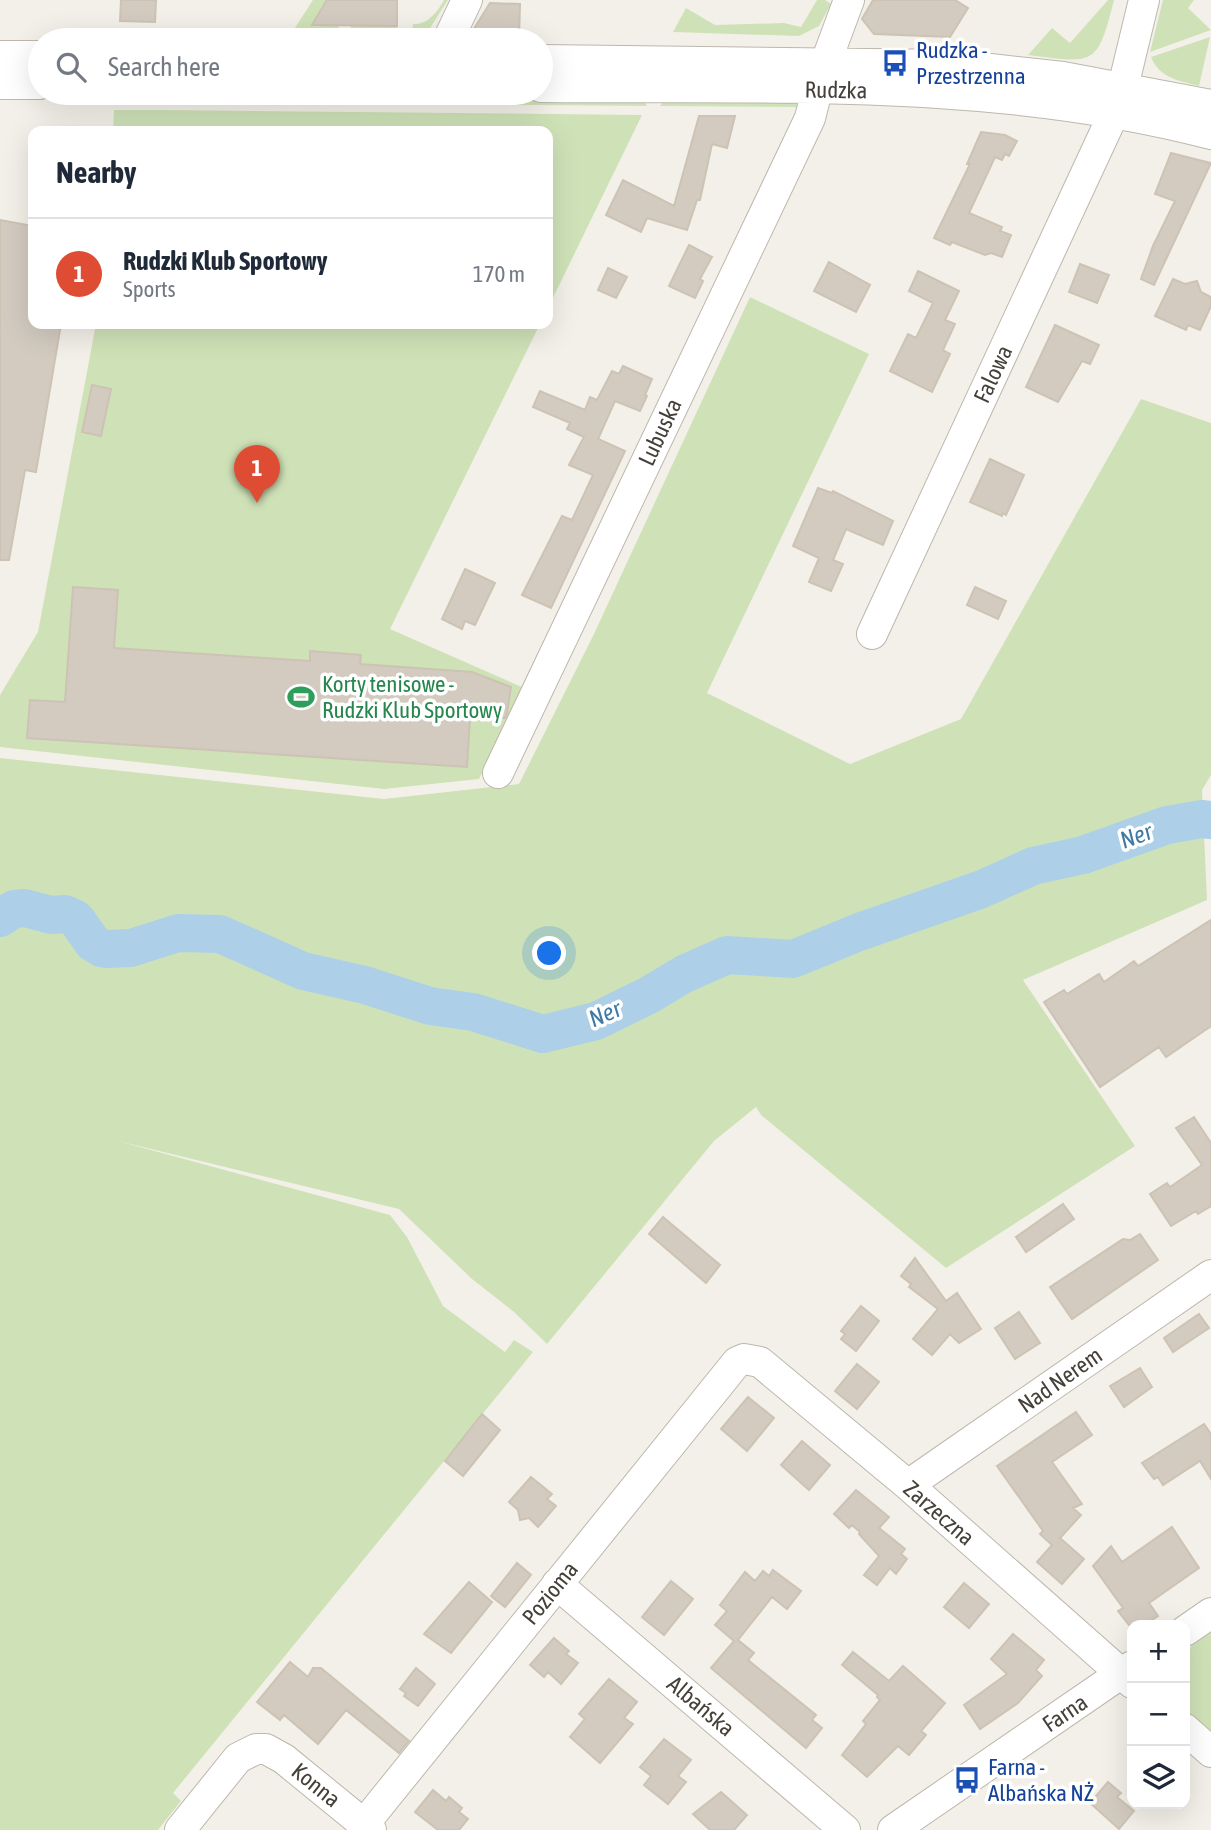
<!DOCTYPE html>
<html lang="en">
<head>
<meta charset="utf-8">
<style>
	body { margin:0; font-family:"Asap Condensed",sans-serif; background:#f6f6f7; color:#1f2937 }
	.controls { position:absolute; right:21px; bottom:21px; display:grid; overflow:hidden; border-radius:14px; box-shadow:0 7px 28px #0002 }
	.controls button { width:63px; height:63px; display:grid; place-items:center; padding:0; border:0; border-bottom:2px solid #e0e1e3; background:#fff; color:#1f2937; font:35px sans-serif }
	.you { position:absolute; left:550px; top:954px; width:24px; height:24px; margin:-18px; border:5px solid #fff; border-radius:50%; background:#1a73e8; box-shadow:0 0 0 10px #1a73e833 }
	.badge { display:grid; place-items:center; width:46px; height:46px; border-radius:50%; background:#df4c34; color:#fff; font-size:23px; font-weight:700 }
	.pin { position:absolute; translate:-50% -58px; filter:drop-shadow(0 2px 4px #0008) }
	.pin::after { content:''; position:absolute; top:37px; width:24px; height:21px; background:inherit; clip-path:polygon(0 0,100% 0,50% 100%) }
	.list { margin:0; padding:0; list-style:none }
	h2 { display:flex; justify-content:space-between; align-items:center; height:91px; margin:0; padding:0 28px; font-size:30px }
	h2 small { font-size:23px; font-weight:400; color:#747a83 }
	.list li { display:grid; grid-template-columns:46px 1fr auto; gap:21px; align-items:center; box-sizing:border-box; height:112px; padding:0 28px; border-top:2px solid #e0e1e3 }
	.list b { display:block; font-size:26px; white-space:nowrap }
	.list p { margin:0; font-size:23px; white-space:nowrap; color:#747a83 }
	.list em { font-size:23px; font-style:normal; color:#747a83 }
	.icon { flex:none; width:38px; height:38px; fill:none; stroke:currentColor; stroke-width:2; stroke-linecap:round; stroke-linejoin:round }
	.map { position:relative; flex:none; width:1211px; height:1830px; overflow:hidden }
	.search { position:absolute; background:#fff; box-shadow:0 7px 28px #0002; left:28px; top:28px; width:525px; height:77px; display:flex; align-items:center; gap:18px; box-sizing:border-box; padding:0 24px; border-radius:38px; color:#747a83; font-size:26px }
	.panel { position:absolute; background:#fff; box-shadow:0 7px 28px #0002; left:28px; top:126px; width:525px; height:203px; border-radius:14px }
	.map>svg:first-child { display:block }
	.green { fill:#cfe2b7 }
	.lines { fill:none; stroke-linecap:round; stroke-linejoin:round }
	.river { stroke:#add0e8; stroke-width:38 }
	.building { fill:#d3cbc0; stroke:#cdc3b4; stroke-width:2 }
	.minor-casing { stroke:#bdb7ad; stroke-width:32 }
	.minor { stroke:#fff; stroke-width:30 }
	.labels { text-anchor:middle; stroke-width:7; stroke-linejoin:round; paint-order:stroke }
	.transit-label { font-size:23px; fill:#164399; stroke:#fff; text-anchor:start }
	.street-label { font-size:23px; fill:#454039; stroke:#fff }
	.leisure-label { font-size:23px; fill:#27864d; stroke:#fff; text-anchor:start }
	.water-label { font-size:24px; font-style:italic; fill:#3f7aa4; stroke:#fff }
</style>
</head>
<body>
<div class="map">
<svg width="1211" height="1830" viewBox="0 0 1211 1830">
	<rect width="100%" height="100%" fill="#f3f0e9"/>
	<path class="green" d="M313,0H327L312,25H339L338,39L289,37Z
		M444,0H448L423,39H405V34H412L413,24C428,25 437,12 444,0Z
		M817,0H825L831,4L819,26L799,36L673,32L686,8L715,25L784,23L801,27Z
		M1108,0H1114C1097,68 1094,63 1028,55L1052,28L1070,43Z
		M1163,0H1194L1188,8L1211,30L1150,52Z
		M351,26H397V39H350Z
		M1210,37L1199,86C1180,81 1159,78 1151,57Z
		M187,97L643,100L647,106L182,102Z
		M664,101L794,102L801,107L660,106Z
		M114,110H163L642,115L548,308V131H113Z
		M750,297L869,354L707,693L850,764L961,719L1141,399L1211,423V775L1202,790L1207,900L1023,980L1135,1146L946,1268L761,1115L756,1107L714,1141L547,1344L514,1312L472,1279L399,1209L118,1141L390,1215L407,1237L443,1306L505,1352L514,1340L533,1352L173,1793L181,1801L158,1830H0V758L384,799L519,784L593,636Z
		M96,324H540L390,629L524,688L479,779L384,789L0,747V695L38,632Z
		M1211,1632V1731L1185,1711V1651Z"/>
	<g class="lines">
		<path class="river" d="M0,918L14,909L25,908L51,915L65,914L76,919L93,943L101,948L107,949L131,948L178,933L220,934L303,971L365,985L430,1006L473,1012L543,1034L596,1021L649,995L684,974L727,955L793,959L859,932L982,889L1033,866L1083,855L1167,825L1202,819L1211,820"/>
	</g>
	<path class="building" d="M121,0H156L155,22L120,21Z
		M327,0H397V26L312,25Z
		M873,0H955L968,8L950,37L874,34L862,19Z
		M490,3L520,4L519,40H467Z
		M699,116H735L727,148L712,144L700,200H697L687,230L647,218L641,232L606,215L623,180L674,206Z
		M981,132L1005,135L1017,141L1009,156L1005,154L1002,160L995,157L969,213L1002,227L1000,231L1011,235L1002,257L991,253L985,255L952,242L950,245L934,238L970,164H967Z
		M1171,153L1211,163L1154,285L1141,279L1153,246L1175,201L1155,194Z
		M0,220L33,226V324H61L36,472L25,470L9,560H0Z
		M689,245L712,257L700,279L703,281L695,298L669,286Z
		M829,262L870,285L856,312L814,291Z
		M1080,264L1109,275L1097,303L1069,292Z
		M608,268L627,277L616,298L598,290Z
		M918,271L959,291L945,320L955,324L943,350L950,354L932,392L890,371L908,334L916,338L933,303L909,291Z
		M1173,279L1185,284L1197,281L1201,292L1211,297V306L1200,330L1188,325L1186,330L1155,316Z
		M1055,325L1099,345L1090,364L1082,361L1058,402L1026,387Z
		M623,366L652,379L645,395L647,396L640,411L615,401L598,439L625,451L551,608L522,595L562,516L572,520L593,475L569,465L584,437L567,429L570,423L533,407L540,391L585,410L590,397L597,400L612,371L619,374Z
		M92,385L111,389L101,436L82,432Z
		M990,459L1024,475L1006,515L1003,513L1002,516L970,502Z
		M818,488L832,493L833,491L893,521L883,545L846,529L833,560L843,564L831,591L809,582L819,558L793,546Z
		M465,569L495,583L475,625L465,621L462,629L442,619Z
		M73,587L118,590L114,648L310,661V651L361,655L360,664L472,672L511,687L507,713L505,718H470L467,767L27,738L30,700L65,702Z
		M975,587L1006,601L998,619L967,605Z
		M1211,920V1026L1166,1057L1159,1047L1100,1087L1044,1002L1064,990L1067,994L1099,974L1104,982L1134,961L1138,966Z
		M1194,1117L1211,1143V1206L1198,1214L1196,1211L1171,1226L1150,1194L1167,1183L1170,1187L1202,1165L1176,1128Z
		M1063,1204L1074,1219L1026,1252L1016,1237Z
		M663,1217L720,1265L706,1283L649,1234Z
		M1140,1234L1158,1260L1072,1319L1050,1287L1123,1239L1130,1240Z
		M915,1258L946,1301L957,1293L981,1329L959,1343L950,1334L932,1355L913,1339L938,1309L909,1287L911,1284L901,1276Z
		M861,1306L879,1321L856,1351L841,1339L845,1334L841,1331Z
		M1019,1312L1040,1343L1015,1359L995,1328Z
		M1199,1314L1209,1328L1173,1352L1164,1338Z
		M857,1364L879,1382L857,1409L835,1391Z
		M1140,1368L1152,1387L1124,1407L1110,1386Z
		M748,1397L774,1418L747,1451L721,1429Z
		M1076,1412L1092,1435L1052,1462L1082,1504L1073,1508L1081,1515L1060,1538L1084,1559L1062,1584L1037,1562L1052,1545L1040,1534L1043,1531L997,1466Z
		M482,1414L500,1430L463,1476L445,1461Z
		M1204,1424L1211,1434V1479L1200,1461L1163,1485L1158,1477L1154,1479L1142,1463Z
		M802,1441L830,1465L809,1490L781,1465Z
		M531,1477L552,1494L547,1499L556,1506L538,1527L529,1518L520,1520L518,1510L509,1502Z
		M856,1490L889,1517L879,1528L905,1549L901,1554L907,1559L896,1574L890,1568L877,1585L864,1575L879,1556L859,1534L860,1532L852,1525L849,1528L834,1514Z
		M1172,1527L1199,1568L1149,1603L1158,1616L1144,1625H1129L1118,1611L1123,1608L1093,1566L1111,1546L1122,1562Z
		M517,1563L531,1575L505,1607L491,1596Z
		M773,1570L801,1591L787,1609L772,1597L738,1640L754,1653L748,1660L816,1715L812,1720L822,1728L806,1748L711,1668L734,1641L715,1625L727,1611L720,1605L745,1572L755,1581L763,1571L769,1576Z
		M671,1581L693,1599L664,1635L642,1617Z
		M469,1582L492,1602L451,1653L424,1634Z
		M964,1583L989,1604L969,1628L944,1607Z
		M1013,1634L1044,1660L1036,1670L1042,1676L1018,1703L980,1729L964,1705L1007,1674L991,1659Z
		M554,1638L569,1651L566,1654L578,1663L561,1684L548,1672L544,1677L530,1665Z
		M853,1652L889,1681L903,1666L945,1703L921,1731L926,1735L909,1755L898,1746L867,1777L842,1755L866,1724L863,1721L880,1700L877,1697L878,1695L842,1665Z
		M290,1662L308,1677L313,1668H321L409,1741L399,1753L346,1710L318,1744L284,1715L280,1720L257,1702Z
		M416,1668L435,1684L418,1706L404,1696L406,1693L400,1689Z
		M609,1679L637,1702L624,1718L633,1724L600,1763L570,1737L585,1719L579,1714Z
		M664,1739L691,1760L678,1776L686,1782L668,1804L644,1785L651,1776L640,1767Z
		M1108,1782L1121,1793L1117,1797L1134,1811L1119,1829L1090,1803Z
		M433,1790L446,1801L449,1797L462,1808L459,1812L468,1819L459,1830H438L415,1812Z
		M721,1792L747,1815L734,1830H710L693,1814Z"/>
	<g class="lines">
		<defs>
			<path id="minor" d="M448,40L467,0
				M0,56H40
				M541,60L955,65L1063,77L1211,105
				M826,62L849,0
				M0,84H40
				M541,87C764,89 993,77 1211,134
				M872,634L1114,113L1123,87L1144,0
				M498,773L810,118L817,90
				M908,1485L1211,1275
				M557,1584L845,1830
				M1185,1631L1211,1613
				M1185,1729L1211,1752
				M364,1824L737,1362L744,1359L760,1362L908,1485L1132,1683
				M180,1830L238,1758L256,1749H266L284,1759L371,1830
				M893,1830L1132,1666"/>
		</defs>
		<use href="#minor" class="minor-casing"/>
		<use href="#minor" class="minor"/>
	</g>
	<defs>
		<symbol id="bus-bare" viewBox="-9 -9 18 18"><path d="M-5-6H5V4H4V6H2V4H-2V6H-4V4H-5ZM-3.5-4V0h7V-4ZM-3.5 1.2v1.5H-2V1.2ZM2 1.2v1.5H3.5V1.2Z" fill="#1a4fb4" stroke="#fff" stroke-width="2.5" paint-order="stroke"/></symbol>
		<symbol id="stadium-bare" viewBox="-9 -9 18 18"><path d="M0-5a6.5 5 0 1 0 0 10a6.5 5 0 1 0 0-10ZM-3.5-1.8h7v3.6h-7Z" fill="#2e9e5b" stroke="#fff" stroke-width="2.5" paint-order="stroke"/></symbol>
	</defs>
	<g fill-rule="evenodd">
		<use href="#bus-bare" x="876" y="44" width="38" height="38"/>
		<use href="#stadium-bare" x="282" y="678" width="38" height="38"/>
		<use href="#bus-bare" x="948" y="1761" width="38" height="38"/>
	</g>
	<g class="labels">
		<g class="transit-label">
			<text x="916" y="58">Rudzka -<tspan x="916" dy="26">Przestrzenna</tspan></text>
			<text x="988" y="1775">Farna -<tspan x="988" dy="26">Albańska NŻ</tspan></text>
		</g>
		<g class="street-label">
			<text transform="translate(836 90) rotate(1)" y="8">Rudzka</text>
			<text transform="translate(993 374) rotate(-65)" y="8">Falowa</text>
			<text transform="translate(660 432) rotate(-65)" y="8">Lubuska</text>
			<text transform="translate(1060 1380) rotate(-35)" y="8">Nad Nerem</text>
			<text transform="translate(939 1513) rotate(41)" y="8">Zarzeczna</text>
			<text transform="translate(550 1593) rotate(-51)" y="8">Pozioma</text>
			<text transform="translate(701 1706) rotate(40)" y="8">Albańska</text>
			<text transform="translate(1065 1713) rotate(-34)" y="8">Farna</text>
			<text transform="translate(316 1785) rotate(39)" y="8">Konna</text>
		</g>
		<g class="leisure-label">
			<text x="322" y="692">Korty tenisowe -<tspan x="322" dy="26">Rudzki Klub Sportowy</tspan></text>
		</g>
		<g class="water-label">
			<text transform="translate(1136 836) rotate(-20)" y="8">Ner</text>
			<text transform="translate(605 1014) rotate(-23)" y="8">Ner</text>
		</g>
	</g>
</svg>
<div class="controls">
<button>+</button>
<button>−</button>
<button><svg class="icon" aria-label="layers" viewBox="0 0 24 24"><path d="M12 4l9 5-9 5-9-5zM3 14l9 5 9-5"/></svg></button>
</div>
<div class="you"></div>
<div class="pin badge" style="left:257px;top:503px">1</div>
<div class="search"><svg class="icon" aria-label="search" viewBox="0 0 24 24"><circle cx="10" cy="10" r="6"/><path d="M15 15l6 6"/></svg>Search here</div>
<section class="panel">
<h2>Nearby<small></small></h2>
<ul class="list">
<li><span class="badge">1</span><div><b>Rudzki Klub Sportowy</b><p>Sports</p></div><em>170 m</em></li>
</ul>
</section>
</div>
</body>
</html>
